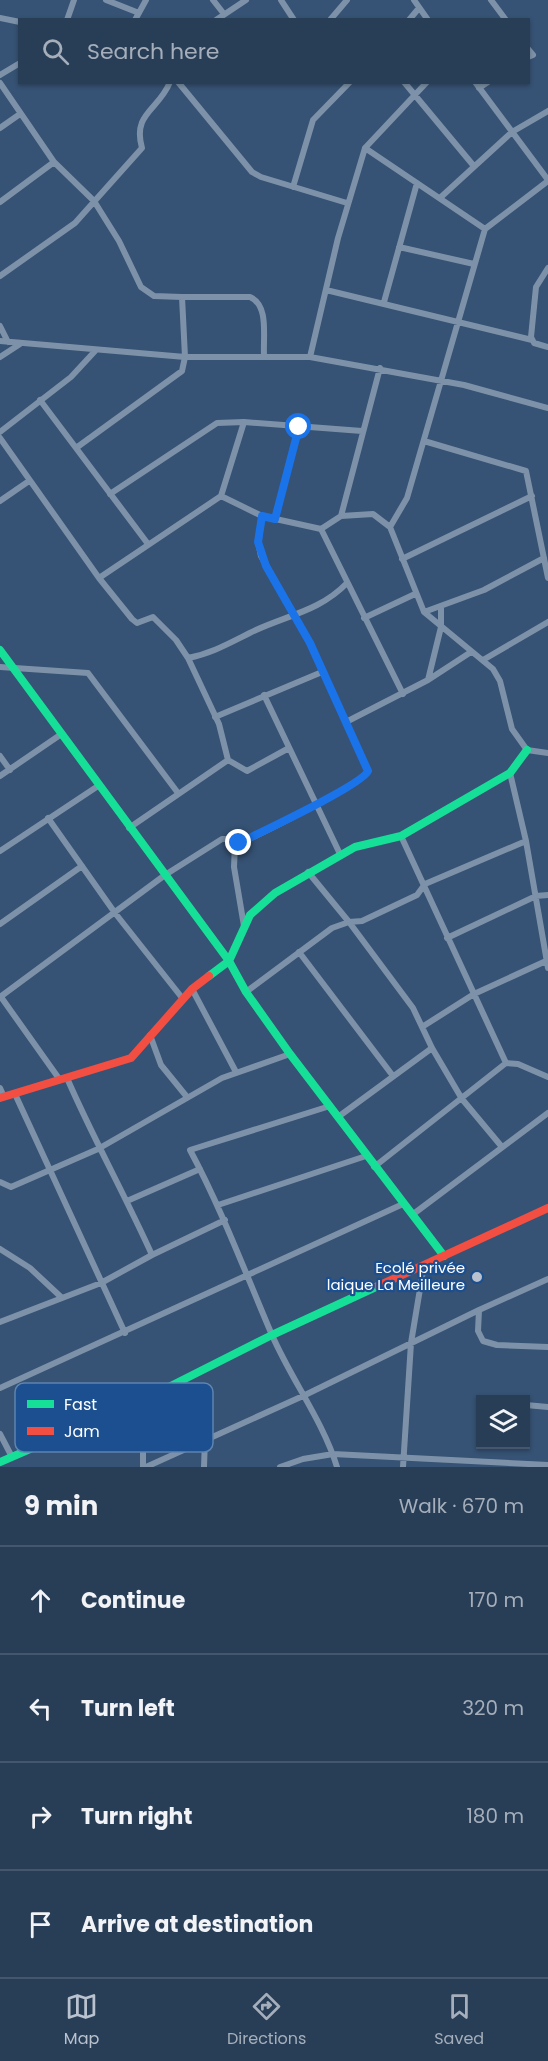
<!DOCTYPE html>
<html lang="en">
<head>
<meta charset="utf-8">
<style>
	body { margin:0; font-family:Poppins,sans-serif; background:#30455d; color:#f1f3f6 }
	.controls { position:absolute; right:18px; bottom:18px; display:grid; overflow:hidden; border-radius:0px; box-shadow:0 2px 4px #0004 }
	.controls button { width:54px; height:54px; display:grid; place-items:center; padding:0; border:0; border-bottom:2px solid #44576d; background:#283e57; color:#f1f3f6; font:30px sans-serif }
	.stop { position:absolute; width:18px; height:18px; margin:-14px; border:4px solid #1a73e8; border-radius:50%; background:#fff }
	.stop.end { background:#1a73e8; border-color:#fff; box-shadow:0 2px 6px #0008 }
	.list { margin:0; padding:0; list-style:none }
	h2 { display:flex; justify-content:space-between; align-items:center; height:78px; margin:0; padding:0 24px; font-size:26px }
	h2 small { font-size:20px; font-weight:400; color:#a5aeba }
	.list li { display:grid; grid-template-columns:39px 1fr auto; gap:18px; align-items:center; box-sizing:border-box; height:108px; padding:0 24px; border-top:2px solid #44576d }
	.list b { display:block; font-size:22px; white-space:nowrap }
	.list em { font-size:20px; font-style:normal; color:#a5aeba }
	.icon { flex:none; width:33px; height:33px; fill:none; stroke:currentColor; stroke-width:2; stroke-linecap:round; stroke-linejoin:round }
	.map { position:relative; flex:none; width:548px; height:1467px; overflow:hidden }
	.search { position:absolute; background:#283e57; box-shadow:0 2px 4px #0004; left:18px; right:18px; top:18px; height:66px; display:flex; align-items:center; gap:15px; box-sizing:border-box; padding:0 21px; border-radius:0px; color:#a5aeba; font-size:22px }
	.sheet { height:510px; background:#283e57 }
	nav { display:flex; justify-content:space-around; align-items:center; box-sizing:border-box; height:84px; border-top:2px solid #44576d; background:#283e57; font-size:16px; color:#a5aeba }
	nav a { display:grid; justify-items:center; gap:3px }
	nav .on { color:#b9c2ce }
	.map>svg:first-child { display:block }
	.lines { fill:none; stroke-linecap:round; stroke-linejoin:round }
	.street { stroke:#7d92a8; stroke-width:6 }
	.fast { stroke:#16e098; stroke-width:8 }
	.jam { stroke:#f24e42; stroke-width:8 }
	.route { stroke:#1a73e8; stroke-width:8 }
	.poi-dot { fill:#b9c2ce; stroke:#1b4f8f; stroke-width:2 }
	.labels { text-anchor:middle; stroke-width:4.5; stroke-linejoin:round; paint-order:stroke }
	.poi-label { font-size:15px; fill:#fff; stroke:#1b4f8f; text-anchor:end }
	.key { fill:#1b4f8f; stroke:#5f84b1; stroke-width:1.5 }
	.key-label { font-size:16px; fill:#fff }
</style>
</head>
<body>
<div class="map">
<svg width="548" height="1467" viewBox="0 0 548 1467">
	<rect width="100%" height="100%" fill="#365274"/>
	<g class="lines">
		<path class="street" d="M106,0L139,13
			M213,0L224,14
			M281,0L294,20
			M414,0L428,20
			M491,0L506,20
			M0,18L20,22
			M67,20L74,0
			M135,20L146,0
			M216,20L246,0
			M330,20L347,0
			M409,20L419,8
			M528,49L533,55L528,57
			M0,75L20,63
			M178,82L252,172L261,177L347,203
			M404,82L473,165
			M475,82L548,180
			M0,83L54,162L94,201L119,241L141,287L154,296L182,297L185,357L182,371L76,448
			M479,88L488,82
			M0,128L20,114
			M365,148L485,229
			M293,187L313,120L350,82
			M441,197L512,132L548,111
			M0,202L54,162
			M399,247L474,264
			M548,268L536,287L531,337L534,343L548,347
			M0,276L75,223L142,148C132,113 159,110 170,82
			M326,290L532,340
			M182,297H250C269,305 263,336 264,355
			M384,302L417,183
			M0,326L8,342
			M0,341L185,357H310L464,385L548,408
			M0,357L20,344
			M310,357L338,238L365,148L427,82
			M40,400L148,544
			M0,432L71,377L96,350
			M0,438L99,578L132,619L137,623L153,617L176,640L188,658L219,724L228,760L129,828
			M424,441L526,471L548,578
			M110,494L217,423L244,422L362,431
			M221,496L244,422
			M0,501L29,481
			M341,516L373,514L390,527L424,612L493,669L500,681L512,729L527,750L548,753
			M275,519L299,427
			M390,527L407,498L485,229L548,181
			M321,529L403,694
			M402,559L532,496
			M99,578L221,496L262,516L321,529L341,516L380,368
			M424,612L484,590L544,558
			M364,618L415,594
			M188,658C214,653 233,641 256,630C289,615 321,610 347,583
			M483,660L548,622
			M0,667L88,673L178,793
			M428,680L441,627V607
			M264,695L340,854
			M215,717L322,672
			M346,722L428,680L471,652
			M0,756L10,770
			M228,760L247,771L289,748
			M510,773L526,841L548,968
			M0,776L60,735
			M48,818L115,913L183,999
			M401,836L506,1063
			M0,851L98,786
			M308,872L349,922L362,921L417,895L425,884L526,841
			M0,924L82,866
			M244,926L234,867L235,845C255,837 362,784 368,771L310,643L261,556L258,542L262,516
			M447,938L536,896L548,895
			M299,952L393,1076
			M192,989L236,1072
			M246,992L332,928L349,922L413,1008L432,1048L462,1099L502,1147
			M0,997L165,875L222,839H228L235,845
			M1,997L60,1080
			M422,1027L474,994L546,961
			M150,1035L161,1065L187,1097
			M67,1078C93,1138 125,1195 152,1255L225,1220
			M0,1088L4,1097
			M15,1094L125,1333
			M330,1106L190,1150C222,1210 245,1272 272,1335C291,1379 323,1421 337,1467
			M338,1117L432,1048
			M374,1167L506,1063L518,1064L548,1077
			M0,1182L11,1187L98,1149L222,1078L290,1054
			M127,1201L200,1169
			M218,1205L366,1156
			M412,1215L548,1113
			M0,1249L30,1268L61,1297
			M479,1310L478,1331L483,1341L497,1345L548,1347
			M0,1322L101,1283L152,1255
			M0,1388L403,1204
			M143,1400V1467
			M526,1405L548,1407
			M0,1434L12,1457
			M146,1467L303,1396L479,1310L548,1279
			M204,1467L205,1439
			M280,1467L303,1459L333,1454L548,1465
			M403,1467L411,1343L424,1265"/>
		<path class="fast" d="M0,650L229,961L246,992L290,1054L444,1256
			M209,976L229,961L250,915L275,893L355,847L401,836L510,773L527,750
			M0,1462L143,1400L272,1335L378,1286"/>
		<path class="jam" d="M0,1098L131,1058L192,989L209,976
			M378,1286L548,1208"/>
	</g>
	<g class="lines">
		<path class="route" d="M239,843C259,833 362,785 368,771L310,643L266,566L258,542L262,516L275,519L299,427"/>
	</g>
	<circle class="poi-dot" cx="477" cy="1277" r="6"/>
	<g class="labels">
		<g class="poi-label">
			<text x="465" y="1273">Ecolé privée<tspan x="465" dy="17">laique La Meilleure</tspan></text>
		</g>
	</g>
	<rect x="15" y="1383" width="198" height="69" rx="9" class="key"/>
	<rect x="27" y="1400" width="27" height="8" fill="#16e098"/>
	<rect x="27" y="1427" width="27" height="8" fill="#f24e42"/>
	<g class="key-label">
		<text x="64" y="1410">Fast</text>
		<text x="64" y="1437">Jam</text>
	</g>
</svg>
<div class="controls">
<button><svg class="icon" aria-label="layers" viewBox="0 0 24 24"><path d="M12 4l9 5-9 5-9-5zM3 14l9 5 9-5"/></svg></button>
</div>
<div class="stop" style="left:299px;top:427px"></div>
<div class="stop end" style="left:239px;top:843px"></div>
<div class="search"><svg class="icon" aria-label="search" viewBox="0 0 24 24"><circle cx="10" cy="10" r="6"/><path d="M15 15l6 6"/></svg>Search here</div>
</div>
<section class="sheet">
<h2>9 min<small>Walk · 670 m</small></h2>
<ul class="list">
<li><svg class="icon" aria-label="ahead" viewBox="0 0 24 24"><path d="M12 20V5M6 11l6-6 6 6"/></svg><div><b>Continue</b></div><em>170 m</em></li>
<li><svg class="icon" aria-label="left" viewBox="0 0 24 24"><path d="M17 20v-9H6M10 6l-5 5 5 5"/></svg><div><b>Turn left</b></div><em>320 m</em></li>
<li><svg class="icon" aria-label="right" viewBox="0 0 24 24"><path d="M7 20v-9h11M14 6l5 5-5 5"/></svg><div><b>Turn right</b></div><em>180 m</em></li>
<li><svg class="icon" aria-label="arrive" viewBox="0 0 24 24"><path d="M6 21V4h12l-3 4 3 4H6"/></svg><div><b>Arrive at destination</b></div></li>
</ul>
</section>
<nav>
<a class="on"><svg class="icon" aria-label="map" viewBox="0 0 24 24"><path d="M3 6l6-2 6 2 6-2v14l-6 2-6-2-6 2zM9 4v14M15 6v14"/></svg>Map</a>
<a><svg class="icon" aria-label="directions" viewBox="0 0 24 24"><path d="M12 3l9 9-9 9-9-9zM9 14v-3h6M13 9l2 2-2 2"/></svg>Directions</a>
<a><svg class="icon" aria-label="saved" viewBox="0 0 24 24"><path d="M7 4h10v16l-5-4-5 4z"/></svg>Saved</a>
</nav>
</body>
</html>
